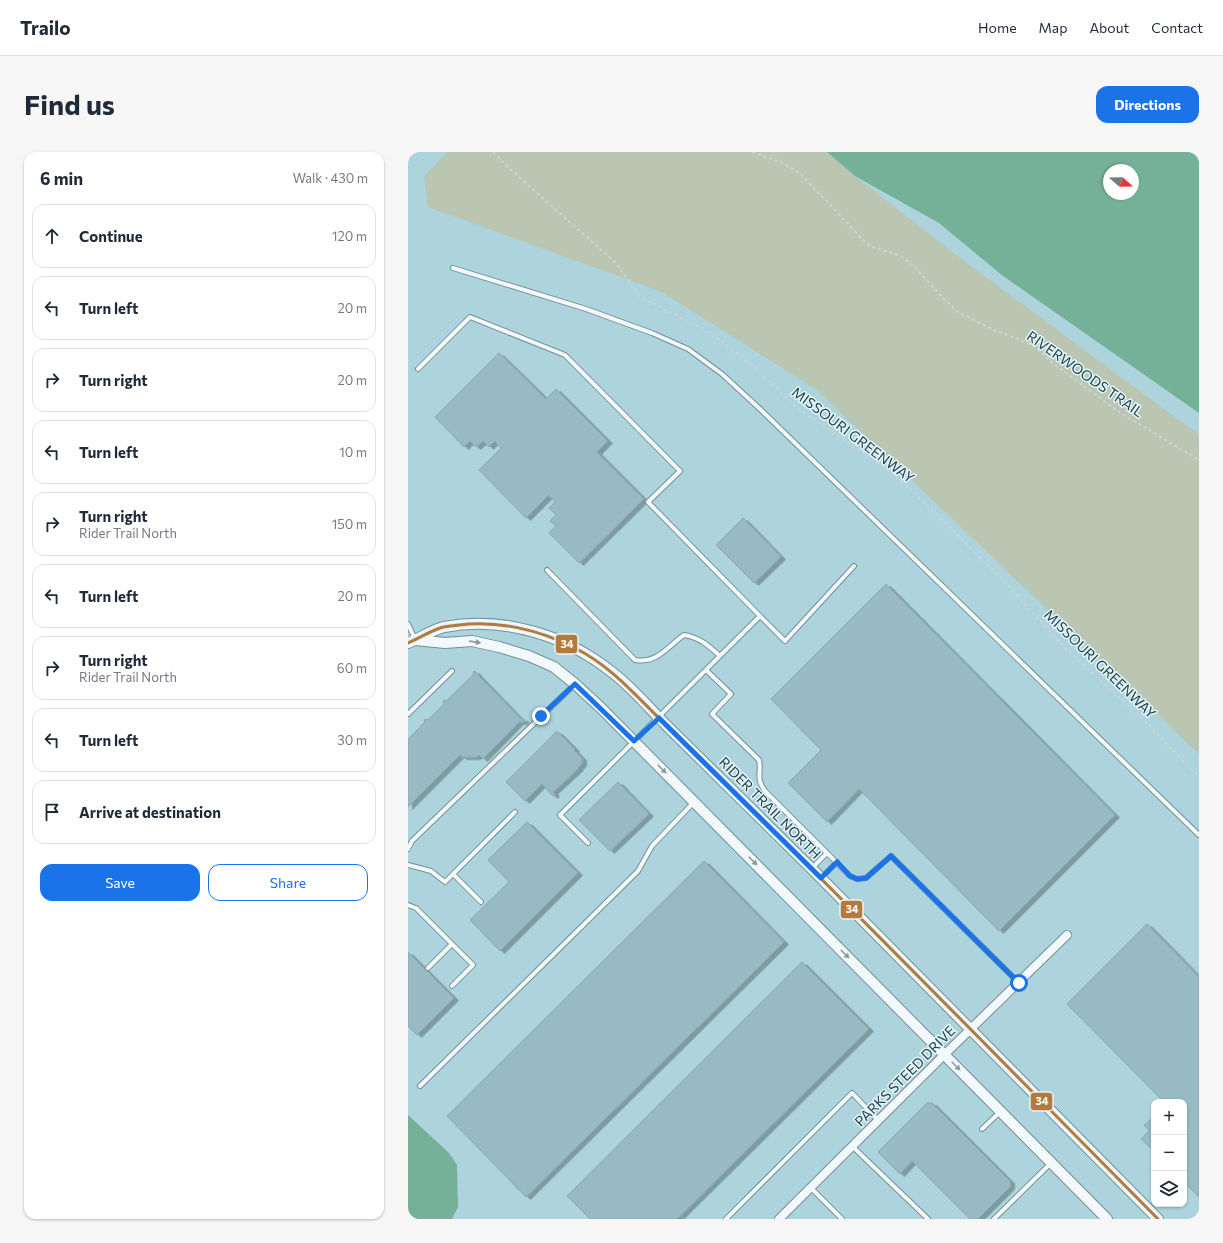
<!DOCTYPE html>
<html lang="en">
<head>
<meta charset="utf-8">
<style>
	body { margin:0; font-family:Commissioner,sans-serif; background:#f6f6f7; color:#1f2937 }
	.controls { position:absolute; right:12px; bottom:12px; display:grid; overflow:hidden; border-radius:8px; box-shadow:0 1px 3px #0004 }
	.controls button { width:36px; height:36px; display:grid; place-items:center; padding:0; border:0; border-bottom:1px solid #e0e1e3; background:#fff; color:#1f2937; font:20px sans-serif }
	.compass { position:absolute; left:695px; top:12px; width:36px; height:36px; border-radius:50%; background:#fff; box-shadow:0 1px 3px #0004; rotate:110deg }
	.stop { position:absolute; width:12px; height:12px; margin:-9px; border:3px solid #1a73e8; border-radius:50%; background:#fff }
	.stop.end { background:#1a73e8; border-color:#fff; box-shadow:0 1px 4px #0008 }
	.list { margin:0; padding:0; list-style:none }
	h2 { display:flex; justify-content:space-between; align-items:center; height:52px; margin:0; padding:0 16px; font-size:17px }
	h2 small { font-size:13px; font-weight:400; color:#747a83 }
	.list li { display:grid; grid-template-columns:26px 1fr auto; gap:12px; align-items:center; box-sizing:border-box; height:64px; margin:0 8px 8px; padding:0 8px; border:1px solid #e0e1e3; border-radius:12px }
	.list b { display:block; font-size:15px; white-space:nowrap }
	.list p { margin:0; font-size:13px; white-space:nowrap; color:#747a83 }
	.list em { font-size:13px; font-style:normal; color:#747a83 }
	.actions { display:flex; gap:8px; padding:12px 16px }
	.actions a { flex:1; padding:9px 0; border:1px solid #1a73e8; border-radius:12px; text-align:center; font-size:14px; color:#1a73e8 }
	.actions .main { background:#1a73e8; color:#fff }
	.icon { flex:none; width:22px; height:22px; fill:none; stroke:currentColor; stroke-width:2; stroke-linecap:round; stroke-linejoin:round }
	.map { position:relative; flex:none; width:791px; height:1067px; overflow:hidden; border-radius:12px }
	header { display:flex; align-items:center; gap:24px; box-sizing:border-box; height:56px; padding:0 20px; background:#fff; border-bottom:1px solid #e0e1e3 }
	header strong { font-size:19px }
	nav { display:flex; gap:22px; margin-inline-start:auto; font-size:14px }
	.intro { display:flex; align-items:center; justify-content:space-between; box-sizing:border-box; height:96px; padding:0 24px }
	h1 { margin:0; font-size:28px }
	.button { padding:10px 18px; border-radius:12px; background:#1a73e8; color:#fff; font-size:14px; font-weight:700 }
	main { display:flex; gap:24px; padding:0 24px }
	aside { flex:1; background:#fff; border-radius:12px; box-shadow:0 1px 3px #0004 }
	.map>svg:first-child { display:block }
	.green { fill:#bac6b1 }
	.water { fill:#75b098; fill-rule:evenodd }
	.building { fill:#98bac3; stroke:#8aa8af; filter:url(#shadow) }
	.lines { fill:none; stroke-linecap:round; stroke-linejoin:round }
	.service-casing { stroke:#729098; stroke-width:6 }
	.minor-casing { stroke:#729098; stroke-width:10 }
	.tertiary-casing { stroke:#729098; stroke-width:12 }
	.path { stroke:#c8d4d7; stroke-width:2; stroke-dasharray:3 3; stroke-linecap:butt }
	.service { stroke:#f3f8fa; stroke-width:4 }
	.minor { stroke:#f3f8fa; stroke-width:8 }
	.tertiary { stroke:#f3f8fa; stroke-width:10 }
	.bus-1-casing { stroke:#e3f6fc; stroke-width:6 }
	.bus-1 { stroke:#b6793c; stroke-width:3 }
	.oneway { fill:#8a9ba0 }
	.route { stroke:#1a73e8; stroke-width:5 }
	.labels { text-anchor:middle; stroke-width:3; stroke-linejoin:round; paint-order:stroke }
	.street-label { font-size:14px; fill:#223e46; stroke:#e3f6fc }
	.line-badge { stroke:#e3f6fc; stroke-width:1.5 }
	.badge-label { font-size:11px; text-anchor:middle; font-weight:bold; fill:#fff }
</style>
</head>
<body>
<header>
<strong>Trailo</strong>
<nav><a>Home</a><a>Map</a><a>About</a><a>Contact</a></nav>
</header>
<div class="intro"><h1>Find us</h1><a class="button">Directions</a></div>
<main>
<aside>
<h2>6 min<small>Walk · 430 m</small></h2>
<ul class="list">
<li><svg class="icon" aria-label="ahead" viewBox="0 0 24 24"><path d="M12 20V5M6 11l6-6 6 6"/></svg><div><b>Continue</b></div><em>120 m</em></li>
<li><svg class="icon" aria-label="left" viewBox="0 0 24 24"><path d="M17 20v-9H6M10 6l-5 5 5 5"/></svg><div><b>Turn left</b></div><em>20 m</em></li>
<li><svg class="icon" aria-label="right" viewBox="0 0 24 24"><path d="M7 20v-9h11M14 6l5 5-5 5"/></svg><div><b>Turn right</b></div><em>20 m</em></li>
<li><svg class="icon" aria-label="left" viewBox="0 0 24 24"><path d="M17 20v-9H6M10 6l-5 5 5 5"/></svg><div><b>Turn left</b></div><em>10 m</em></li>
<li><svg class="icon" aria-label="right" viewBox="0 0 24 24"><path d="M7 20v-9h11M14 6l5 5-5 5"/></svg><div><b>Turn right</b><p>Rider Trail North</p></div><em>150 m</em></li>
<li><svg class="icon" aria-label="left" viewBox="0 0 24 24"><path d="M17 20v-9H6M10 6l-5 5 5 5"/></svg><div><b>Turn left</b></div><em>20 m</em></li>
<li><svg class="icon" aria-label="right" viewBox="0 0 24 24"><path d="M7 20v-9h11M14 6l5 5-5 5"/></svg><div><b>Turn right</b><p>Rider Trail North</p></div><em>60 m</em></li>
<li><svg class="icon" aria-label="left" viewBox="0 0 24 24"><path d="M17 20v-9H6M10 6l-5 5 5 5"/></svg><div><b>Turn left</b></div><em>30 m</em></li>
<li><svg class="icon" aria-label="arrive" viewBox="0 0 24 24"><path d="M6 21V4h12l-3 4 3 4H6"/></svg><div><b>Arrive at destination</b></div></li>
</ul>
<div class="actions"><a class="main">Save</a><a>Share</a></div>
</aside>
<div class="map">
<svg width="791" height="1067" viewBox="0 0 791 1067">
	<defs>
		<filter id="shadow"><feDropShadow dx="4.5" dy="2.5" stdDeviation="0" flood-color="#0004"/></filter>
	</defs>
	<rect width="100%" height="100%" fill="#add3dd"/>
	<path class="green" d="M39,0H419L447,24L555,108L791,283V602L409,238L254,140L20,55L16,25Z"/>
	<path class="water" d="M419,0H791V261L595,124L531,71L447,24ZM701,18H725V42H701Z
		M0,963L41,1001L49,1013L50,1055L44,1067H4L0,1058Z"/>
	<path class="building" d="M91,201L138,247L148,237L200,289L189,300L236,347L171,411L141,381L148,374L142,369L148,363L141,356L147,350L141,343L118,366L71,318L93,296L87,289L81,295L75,289L68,295L62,289L56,295L27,265Z
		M335,366L373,405L346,431L308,393Z
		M478,432L707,663L591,779L451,637L419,670L380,631L413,598L363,547Z
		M66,519L68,520L69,522L113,567H116V570H111L75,607L71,603L68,605H54L52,603L0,655V587L17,570L16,569L17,567L20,568L36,552L35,549L36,548L38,549L65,523Z
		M149,579L167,597L166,598L174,606V612L170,615L171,616L145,640L147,642L145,644L134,632L117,649L98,630Z
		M210,630L241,662L202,699L171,668Z
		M119,670L170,721L92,799L62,768L101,730L80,708Z
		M296,709L376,790L118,1045L39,964Z
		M739,772L791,825V1045L776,1030V950H752L754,948L659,852Z
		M0,800L46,846L9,883L0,874Z
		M394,810L461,877L269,1067H182L159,1044Z
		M519,951H524L602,1029V1035L570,1067H562L504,1009L492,1022L470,1000Z
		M746,966V999L733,987L741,979L736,973L743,967L744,968Z"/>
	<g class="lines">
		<defs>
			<path id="service" d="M45,116L178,157L244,181L280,197L314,222L353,258L791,683
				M10,217L62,165L157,203L272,319L240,350L352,464
				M139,418L227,508C249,512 260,494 276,483C291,485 301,494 312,504
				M0,472L7,487
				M298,518L323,542L304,562L351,608C354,622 347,625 357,639L442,724L449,727L458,726L483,704L610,830
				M0,562L44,519
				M180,691L152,663L352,464L377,489L446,414
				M0,697L4,689L167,532
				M0,713L23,719L37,730L107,660
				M404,716L419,701
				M45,722L73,750
				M413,726L429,710
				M0,753L8,756L65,813L44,834
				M20,816L44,792
				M12,934L230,719L244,694L286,650
				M574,977L592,960
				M444,994L520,1067
				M403,1036L434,1067
				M318,1067L444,941L470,968
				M586,1067L643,1011"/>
			<path id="minor" d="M371,1067L536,903L659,783"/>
			<path id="tertiary" d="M7,488L37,491L64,489L91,495L121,504L146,515L167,532L193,556L699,1067
				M0,491C10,487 26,477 36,475C96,464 158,483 205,521C222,534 236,550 251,566L404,717L750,1067"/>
		</defs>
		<use href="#service" class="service-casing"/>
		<use href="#minor" class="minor-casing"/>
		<use href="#tertiary" class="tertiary-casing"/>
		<path class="path" d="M85,0L103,18L208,111L232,145L293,176L313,189L343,212L390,257L471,311L503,338L590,423L654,493L739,571L791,625
			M344,0C364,7 377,10 394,23L457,90L465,95L493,104L508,116L536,147L550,160L588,179L610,187L627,195L643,210L711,260L791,308"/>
		<use href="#service" class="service"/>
		<use href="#minor" class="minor"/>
		<use href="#tertiary" class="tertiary"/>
		<defs>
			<path id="bus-1" d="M0,491C11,486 21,480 32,476C38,474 45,474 51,473C90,468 132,478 167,496C204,515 225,541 254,569C283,597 311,625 339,653C478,790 613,929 750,1067"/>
		</defs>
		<use href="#bus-1" class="bus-1-casing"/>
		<use href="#bus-1" class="bus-1"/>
	</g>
	<defs><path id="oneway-solid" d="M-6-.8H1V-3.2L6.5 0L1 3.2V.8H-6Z"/></defs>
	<g class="oneway">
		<use href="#oneway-solid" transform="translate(67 490) rotate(8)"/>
		<use href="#oneway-solid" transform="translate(254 617) rotate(45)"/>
		<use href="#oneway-solid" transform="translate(345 709) rotate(45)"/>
		<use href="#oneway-solid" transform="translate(437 802) rotate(45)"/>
		<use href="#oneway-solid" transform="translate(548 914) rotate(45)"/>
	</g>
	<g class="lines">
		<path class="route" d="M133,564L167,532L226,589L251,566L413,726L429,710L442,724L449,727L458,726L483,704L611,831"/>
	</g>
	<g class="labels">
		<g class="street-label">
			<text transform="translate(677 222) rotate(35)" y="5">RIVERWOODS TRAIL</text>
			<text transform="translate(445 283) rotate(37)" y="5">MISSOURI GREENWAY</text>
			<text transform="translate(692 512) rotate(44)" y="5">MISSOURI GREENWAY</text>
			<text transform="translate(362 656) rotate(45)" y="5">RIDER TRAIL NORTH</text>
			<text transform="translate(497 924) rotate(-45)" y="5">PARKS STEED DRIVE</text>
		</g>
	</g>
	<g class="line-badge">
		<rect x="147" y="482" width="23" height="20" rx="4" fill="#b6793c"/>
		<rect x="432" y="748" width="23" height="19" rx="4" fill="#b6793c"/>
		<rect x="622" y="940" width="23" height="19" rx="4" fill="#b6793c"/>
	</g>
	<g class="badge-label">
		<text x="159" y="496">34</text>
		<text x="444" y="761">34</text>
		<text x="634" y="953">34</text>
	</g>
</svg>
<div class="controls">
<button>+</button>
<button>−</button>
<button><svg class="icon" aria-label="layers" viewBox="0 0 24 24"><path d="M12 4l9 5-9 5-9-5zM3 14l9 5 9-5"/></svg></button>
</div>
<svg class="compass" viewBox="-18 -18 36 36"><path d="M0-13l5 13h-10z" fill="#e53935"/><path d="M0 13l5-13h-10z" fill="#747a83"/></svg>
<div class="stop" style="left:611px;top:831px"></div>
<div class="stop end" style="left:133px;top:564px"></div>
</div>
</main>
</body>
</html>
